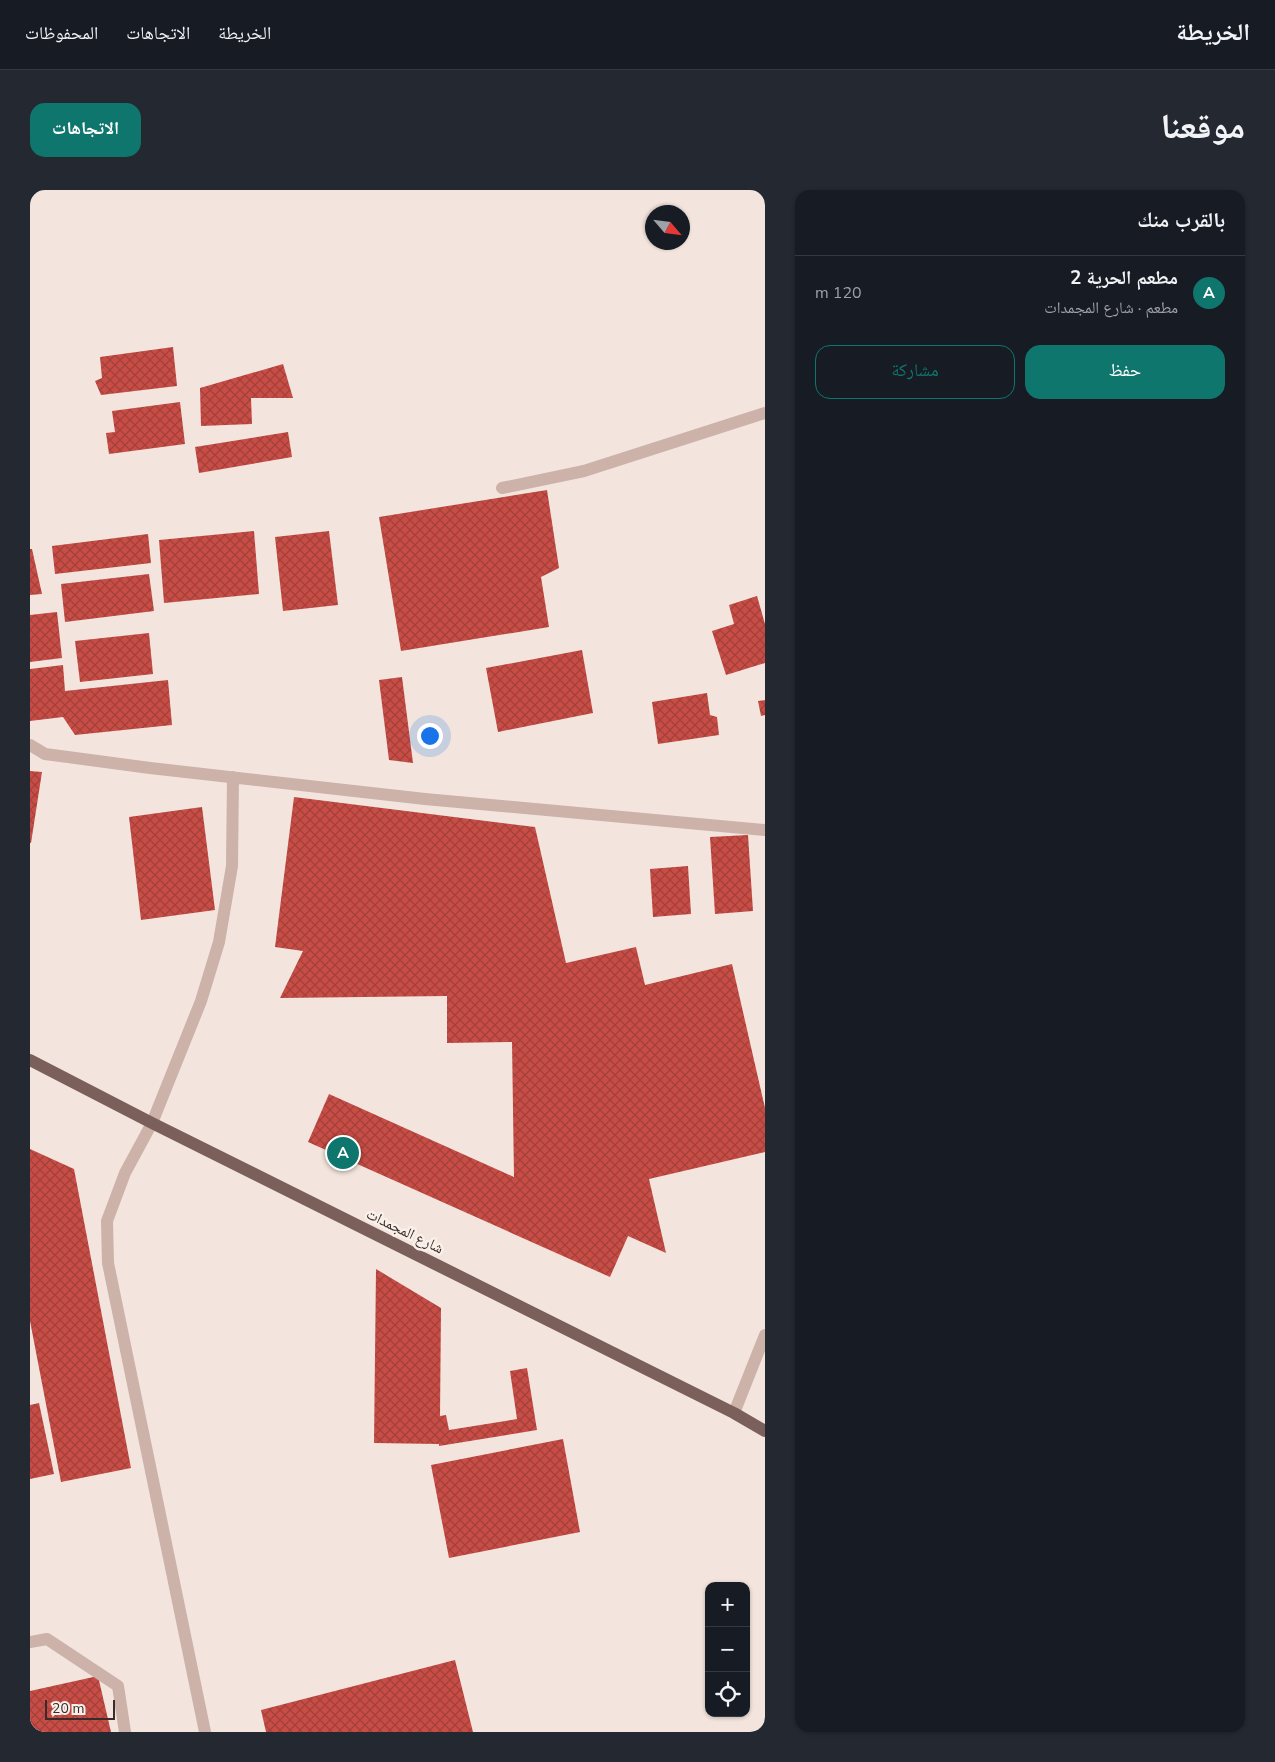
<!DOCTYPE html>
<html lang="ar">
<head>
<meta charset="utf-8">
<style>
	body { margin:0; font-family:"Nunito Sans","Noto Naskh Arabic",sans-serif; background:#242831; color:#f1f3f6; direction:rtl }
	.controls { position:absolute; right:15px; bottom:15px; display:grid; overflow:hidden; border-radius:10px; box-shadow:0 1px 4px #0004 }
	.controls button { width:45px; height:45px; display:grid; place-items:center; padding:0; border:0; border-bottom:1px solid #363941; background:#171b24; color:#f1f3f6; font:25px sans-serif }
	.compass { position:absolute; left:615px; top:15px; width:45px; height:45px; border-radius:50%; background:#171b24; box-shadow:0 1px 4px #0004; rotate:118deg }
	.scale { position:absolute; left:15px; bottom:12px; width:70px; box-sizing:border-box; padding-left:5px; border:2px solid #382b29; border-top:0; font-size:14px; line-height:18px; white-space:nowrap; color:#382b29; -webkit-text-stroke:4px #faf0ea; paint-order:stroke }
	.you { position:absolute; left:399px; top:545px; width:18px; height:18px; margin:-12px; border:4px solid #fff; border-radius:50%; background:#1a73e8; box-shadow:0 0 0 8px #1a73e833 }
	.badge { display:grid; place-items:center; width:32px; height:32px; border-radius:50%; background:#0f766e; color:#fff; font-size:16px; font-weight:700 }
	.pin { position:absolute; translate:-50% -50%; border:2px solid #fff; box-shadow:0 1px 5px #0006 }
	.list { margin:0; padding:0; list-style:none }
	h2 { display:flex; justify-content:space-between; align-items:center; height:65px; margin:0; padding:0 20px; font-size:21px }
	h2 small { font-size:16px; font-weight:400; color:#9ea1a6 }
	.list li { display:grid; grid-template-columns:32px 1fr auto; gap:15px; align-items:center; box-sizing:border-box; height:75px; padding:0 20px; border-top:1px solid #363941 }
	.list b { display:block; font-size:19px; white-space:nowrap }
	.list p { margin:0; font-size:16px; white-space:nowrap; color:#9ea1a6 }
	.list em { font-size:16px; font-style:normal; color:#9ea1a6 }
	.actions { display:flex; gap:10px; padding:15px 20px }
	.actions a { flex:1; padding:11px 0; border:1px solid #0f766e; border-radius:15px; text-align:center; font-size:18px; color:#0f766e }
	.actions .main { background:#0f766e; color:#fff }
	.icon { flex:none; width:28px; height:28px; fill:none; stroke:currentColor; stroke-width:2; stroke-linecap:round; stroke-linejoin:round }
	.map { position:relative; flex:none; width:735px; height:1542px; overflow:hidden; direction:ltr; border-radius:15px }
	header { display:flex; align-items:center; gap:30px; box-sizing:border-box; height:70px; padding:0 25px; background:#171b24; border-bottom:1px solid #363941 }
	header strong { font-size:24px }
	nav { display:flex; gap:28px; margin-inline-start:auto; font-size:18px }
	.intro { display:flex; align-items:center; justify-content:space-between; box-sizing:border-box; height:120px; padding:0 30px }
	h1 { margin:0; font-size:35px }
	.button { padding:12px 22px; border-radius:15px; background:#0f766e; color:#fff; font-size:18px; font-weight:700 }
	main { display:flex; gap:30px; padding:0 30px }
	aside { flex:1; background:#171b24; border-radius:15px; box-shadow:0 1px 4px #0004 }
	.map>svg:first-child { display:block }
	.building { fill:url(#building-cross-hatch) }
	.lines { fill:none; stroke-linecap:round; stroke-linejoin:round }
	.minor { stroke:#ccb2a9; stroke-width:12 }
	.major { stroke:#7b5f5a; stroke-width:12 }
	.labels { text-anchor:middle; stroke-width:5; stroke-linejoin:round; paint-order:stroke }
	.street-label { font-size:15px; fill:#382b29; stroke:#faf0ea }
</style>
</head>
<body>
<header>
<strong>الخريطة</strong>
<nav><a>الخريطة</a><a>الاتجاهات</a><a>المحفوظات</a></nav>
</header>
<div class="intro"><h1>موقعنا</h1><a class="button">الاتجاهات</a></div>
<main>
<aside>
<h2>بالقرب منك<small></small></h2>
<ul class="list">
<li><span class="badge">A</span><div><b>مطعم الحرية 2</b><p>مطعم · شارع المجمدات</p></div><em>120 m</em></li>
</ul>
<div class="actions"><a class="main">حفظ</a><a>مشاركة</a></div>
</aside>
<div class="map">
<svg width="735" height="1542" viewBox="0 0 735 1542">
	<defs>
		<pattern id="building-cross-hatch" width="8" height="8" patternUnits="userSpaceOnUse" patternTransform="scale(1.25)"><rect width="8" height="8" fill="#c84d46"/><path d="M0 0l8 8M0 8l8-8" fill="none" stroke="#a3403a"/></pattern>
	</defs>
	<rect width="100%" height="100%" fill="#f3e5dd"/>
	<path class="building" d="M143,157L147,196L71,205L65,191L72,188L70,167Z
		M253,174L263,208H221L222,234L171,236L170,198Z
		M150,212L155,254L79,264L76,243L85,242L82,221Z
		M258,242L262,267L169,283L165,257Z
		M517,300L529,378L511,387L519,437L371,461L349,327Z
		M224,341L229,404L134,413L129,350Z
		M299,341L308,415L253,421L245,347Z
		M118,344L121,373L25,384L22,356Z
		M0,359H2L12,404L0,405Z
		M119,384L124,421L35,432L31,394Z
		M727,406L735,434V473L696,485L682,441L704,434L699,415Z
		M27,422L32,468L0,472V425Z
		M119,443L123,484L50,492L45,451Z
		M552,460L563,523L468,542L456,478Z
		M33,475L35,501L138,490L142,535L45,545L33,527L0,531V479Z
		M372,487L383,573L359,570L349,490Z
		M677,503L680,525L687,527L689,545L628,554L622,512Z
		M735,510V525L731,526L728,511Z
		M0,581L12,582L1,653H0Z
		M264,607L505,637L536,773L606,757L615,795L702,774L735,918V962L619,989L636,1063L598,1046L580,1087L278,952L299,904L484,987L482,852L417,853V806L250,808L273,761L245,757Z
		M172,617L185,720L111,730L99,627Z
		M718,645L723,721L685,724L680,647Z
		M658,676L661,724L623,727L620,679Z
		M0,959L44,979L101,1278L31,1292L0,1131Z
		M346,1079L411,1118L410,1226L416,1225L419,1240L487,1229L480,1181L497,1178L507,1240L409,1256V1254L344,1253Z
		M9,1213L24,1284L0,1289V1215Z
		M533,1249L550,1342L419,1368L401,1275Z
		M425,1470L443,1542H236L231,1520Z
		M68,1486L81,1542H0V1501Z"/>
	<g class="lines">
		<path class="minor" d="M472,298L554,281L735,223
			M0,555L15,564L120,578L395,609L735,640
			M704,1223L735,1145
			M0,1452L17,1449L88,1496L95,1542
			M175,1542L78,1073L77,1031L95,983L122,933L171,811L189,752L202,676L203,587"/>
		<path class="major" d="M0,870L122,933L704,1223L735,1241"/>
	</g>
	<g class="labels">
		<g class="street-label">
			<text transform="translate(375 1041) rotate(26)" y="5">شارع المجمدات</text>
		</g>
	</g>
</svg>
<div class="controls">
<button>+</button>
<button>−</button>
<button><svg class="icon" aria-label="locate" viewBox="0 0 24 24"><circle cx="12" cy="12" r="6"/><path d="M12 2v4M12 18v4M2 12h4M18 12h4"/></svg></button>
</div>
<svg class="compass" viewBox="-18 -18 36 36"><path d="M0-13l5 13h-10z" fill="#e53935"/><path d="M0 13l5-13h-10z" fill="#9ea1a6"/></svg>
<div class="scale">20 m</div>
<div class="you"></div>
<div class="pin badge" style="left:313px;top:963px">A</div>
</div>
</main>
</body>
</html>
